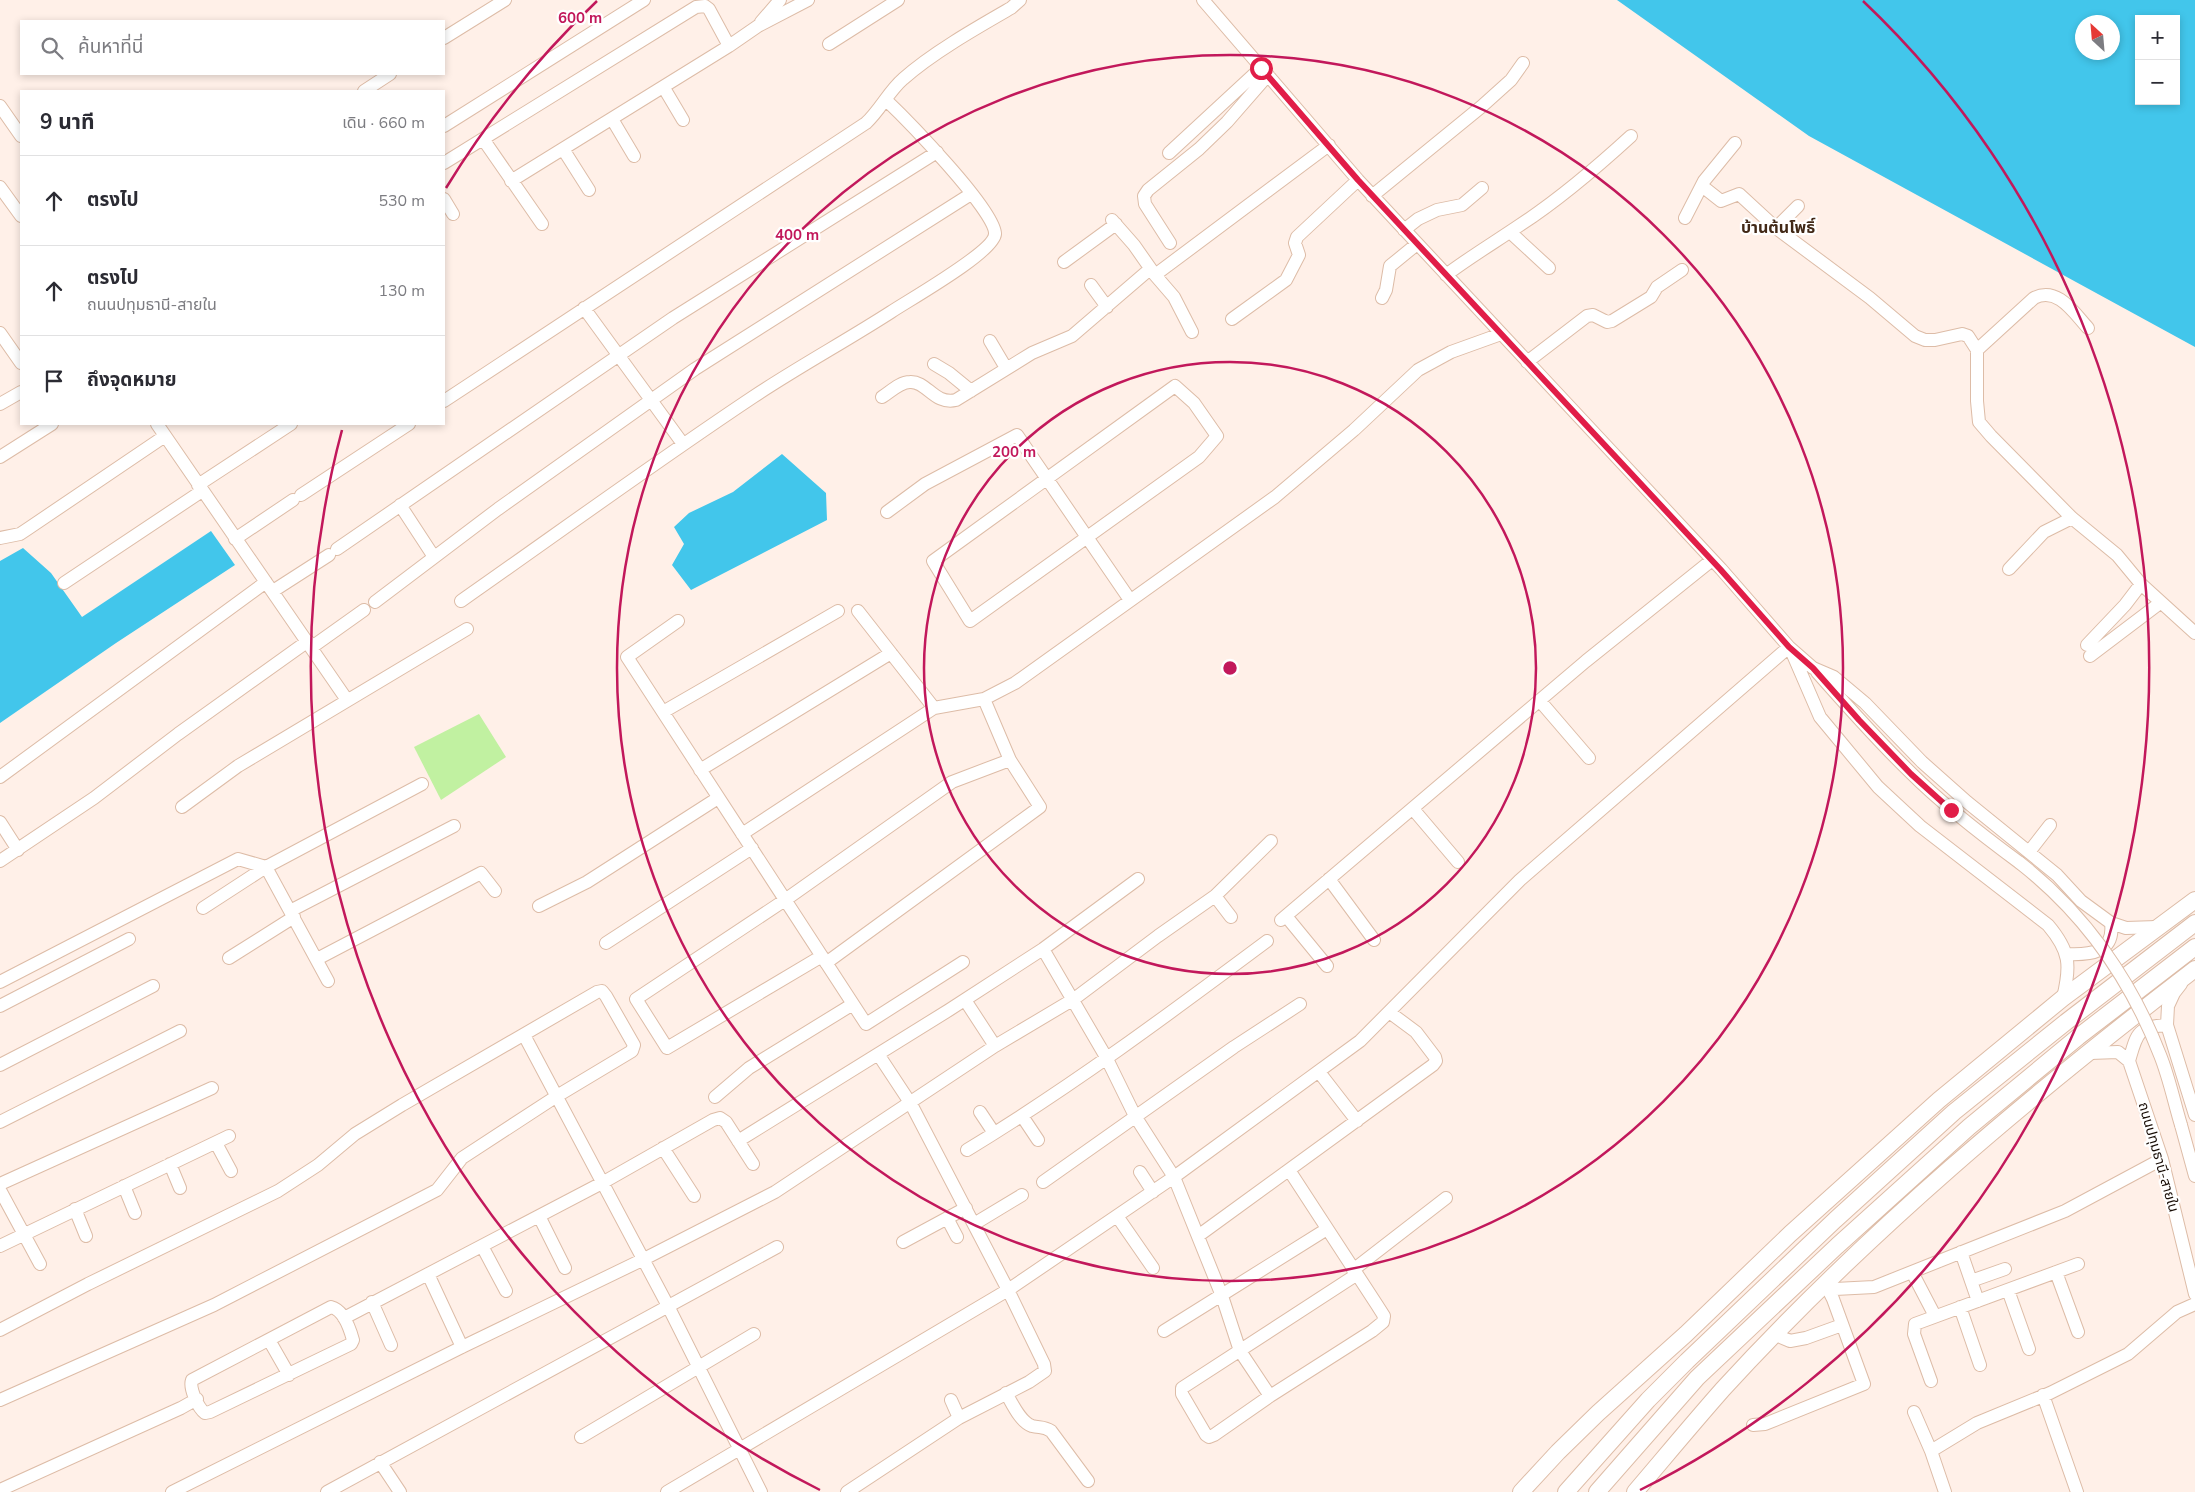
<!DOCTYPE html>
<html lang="th">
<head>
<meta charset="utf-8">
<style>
	body { margin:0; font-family:"Nunito Sans","Noto Sans Thai",sans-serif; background:#f7f7f7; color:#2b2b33 }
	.controls { position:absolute; right:15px; top:15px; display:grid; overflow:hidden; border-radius:0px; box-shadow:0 2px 8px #0003 }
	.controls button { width:45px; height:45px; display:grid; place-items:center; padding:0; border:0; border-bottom:1px solid #e1e1e2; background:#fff; color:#2b2b33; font:25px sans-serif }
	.compass { position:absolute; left:2075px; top:15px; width:45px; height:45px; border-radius:50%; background:#fff; box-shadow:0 2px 8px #0003; rotate:334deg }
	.stop { position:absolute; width:15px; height:15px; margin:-11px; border:4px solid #e11d48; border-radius:50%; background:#fff }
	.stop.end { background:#e11d48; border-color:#fff; box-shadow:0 1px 5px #0008 }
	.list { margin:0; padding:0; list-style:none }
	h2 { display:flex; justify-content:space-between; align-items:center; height:65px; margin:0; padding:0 20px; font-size:21px }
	h2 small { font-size:16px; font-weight:400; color:#7c7c81 }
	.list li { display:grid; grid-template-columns:32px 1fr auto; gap:15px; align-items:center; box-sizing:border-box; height:90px; padding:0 20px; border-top:1px solid #e1e1e2 }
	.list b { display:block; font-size:19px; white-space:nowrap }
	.list p { margin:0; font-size:16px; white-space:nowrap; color:#7c7c81 }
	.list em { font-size:16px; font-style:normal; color:#7c7c81 }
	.icon { flex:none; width:28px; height:28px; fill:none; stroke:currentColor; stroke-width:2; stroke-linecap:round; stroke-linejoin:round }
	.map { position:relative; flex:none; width:2195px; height:1492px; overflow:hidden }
	.search { position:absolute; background:#fff; box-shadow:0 2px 8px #0003; left:20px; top:20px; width:425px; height:55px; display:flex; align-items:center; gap:12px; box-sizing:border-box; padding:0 18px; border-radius:0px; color:#7c7c81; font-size:19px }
	.panel { position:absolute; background:#fff; box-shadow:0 2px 8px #0003; left:20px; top:90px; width:425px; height:335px; border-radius:0px }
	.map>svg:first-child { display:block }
	.green { fill:#c1f1a1 }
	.water { fill:#42c6eb; fill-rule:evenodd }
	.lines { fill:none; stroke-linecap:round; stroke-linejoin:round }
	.minor-casing { stroke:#ddbca7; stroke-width:14 }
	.major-casing { stroke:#ddbca7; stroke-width:18 }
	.minor { stroke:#fff; stroke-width:12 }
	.major { stroke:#fff; stroke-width:16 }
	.minor-bridge-casing { stroke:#ddbca7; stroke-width:14; stroke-linecap:butt }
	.minor-bridge { stroke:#fff; stroke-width:12 }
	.route { stroke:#e11d48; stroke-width:6 }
	.ring { fill:none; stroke:#c2185b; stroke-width:2.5 }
	.labels { text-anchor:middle; stroke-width:4.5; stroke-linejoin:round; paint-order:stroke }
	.street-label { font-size:14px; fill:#170c05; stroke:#fff }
	.quarter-label { font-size:16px; font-weight:bold; fill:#412816; stroke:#fff }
	.centre { fill:#c2185b; stroke:#fff; stroke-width:2.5 }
	.ring-label { font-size:15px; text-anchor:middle; font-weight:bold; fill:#c2185b; stroke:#fff; stroke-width:4.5; stroke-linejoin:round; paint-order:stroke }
</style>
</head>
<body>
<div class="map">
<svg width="2195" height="1492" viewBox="0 0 2195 1492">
	<rect width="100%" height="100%" fill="#fff0e8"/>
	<path class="green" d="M479,714L506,757L441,800L414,747Z"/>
	<path class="water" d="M1617,0H2195V347L1809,136ZM2139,19H2176V101H2139ZM2112,22V52H2082V22Z
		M782,454L826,493L827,520L691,590L672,565L684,544L674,527L689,513L733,492Z
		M211,531L235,565L116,643L0,723V561L23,548L51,573L82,617Z"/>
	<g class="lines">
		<defs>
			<path id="minor" d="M1203,0L1358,180L1721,569L1789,647L1813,668L1834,677L1865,703L1922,762L1967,802L2057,875L2081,901L2111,923L2126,928L2157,927
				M761,22L780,0
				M444,38L505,0
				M829,44L898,0
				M664,88L683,120
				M364,91L390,74
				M0,106L21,136
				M612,119L634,156
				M444,126L644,0
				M483,139L542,224
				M563,149L589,190
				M1169,153L1261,68
				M444,163L696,7L705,6L709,9L729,46L758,26L808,0
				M511,181L729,46
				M1702,186L1721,201L1739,194L1776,228L1870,298L1915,336L1925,340H1935L1962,334L1968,336L1977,350V401L1979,422L1991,436L2072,518L2117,555L2141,584L2195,633
				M0,187L21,216
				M1372,196L1481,107L1511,80L1523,63
				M444,199L453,214
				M1685,218L1704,181L1735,143
				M1112,220L1134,245L1155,275L1174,297L1192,332
				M1776,228L1798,206
				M1404,230L1418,219L1437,210L1462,205L1482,188
				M1510,232L1549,268
				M1170,243L1145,204L1144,196L1148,190L1199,149L1227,122L1268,75
				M1064,262L1116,224
				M1155,275L1329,145
				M1446,275C1470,257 1495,242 1520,225C1560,199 1596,168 1631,136
				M1091,285L1107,307
				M1382,298L1386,290L1390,266L1417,244
				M584,308L683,444
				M1232,319L1286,280L1299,255L1295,243L1297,237L1358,180
				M0,333L21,363
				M990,341L1006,368
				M1977,350L2034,298C2058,286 2074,313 2088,328
				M1527,362L1587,316L1593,315L1607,322L1612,321L1651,297L1657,287L1682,270
				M934,364L949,373L971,391
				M1175,386L1194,403L1217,436L1199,457L970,621L933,561Z
				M882,397C890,392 900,382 910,382C927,381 934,405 956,400L1032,353L1072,336L1150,269
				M444,401L866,123C880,110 889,91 903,79C932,53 978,27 1011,8L1020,0
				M0,404L21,392
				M157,424L347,700
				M0,457L52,424
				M198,485L291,424
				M301,495L409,424
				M400,505L434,557
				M887,512L925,484L1017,435L1130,600
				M0,538L20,534L29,528L165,436
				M235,539L293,500
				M337,549L673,318L937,152
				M2009,569L2044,532L2072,518
				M64,583L202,491
				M273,591L329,555
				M461,601C558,533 654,463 753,397C798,367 846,341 891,312C909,300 994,252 995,234C996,211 905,118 886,100
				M375,602L498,509L695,369L971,194
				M858,611L934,708
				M678,621L627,657L866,1024L963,962
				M2087,645L2125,605L2141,584
				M312,647L364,610
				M1791,650L1820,717L1878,787L1920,826L2048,925C2070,951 2071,965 2063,998
				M2090,656L2160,603
				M1817,672C1847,706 1878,741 1911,773C1944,806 1982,835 2020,863
				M1540,701L1589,758
				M663,712L838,611
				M700,770L891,653
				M0,777L266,582
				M182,807L238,766L467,629
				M1413,809L1458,862
				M0,822L18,850
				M742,834L934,708L984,699L1015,683L1275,497L1354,430L1418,370L1451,352L1501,334
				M2029,852L2050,825
				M0,861L94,798L178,734L308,641
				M1329,879L1374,940
				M1215,896L1231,917
				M539,906L587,882L718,798
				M203,908L266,867L328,981
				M290,911L454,826
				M1286,916L1327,966
				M1281,920L1586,661L1712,560
				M606,943L752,848
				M1043,949L1106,1057L1135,1116L1174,1177L1222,1296L1240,1351L1270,1396
				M2067,954C2090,955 2115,953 2111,923
				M822,956L667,1048L636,999L785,900L952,782L1010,760
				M229,958L294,917
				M317,959L481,873L495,891
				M826,963L1040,807L1010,760L984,699
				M0,982L238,859L266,867L422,784
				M2181,984L2174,993L2168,1006L2167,1025L2195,1115
				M965,1000L995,1046
				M0,1006L129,939
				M524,1035L668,1306L761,1492
				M2090,1053L2118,1052L2129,1061L2162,1159L2195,1294
				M2129,1061C2137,1033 2137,1027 2167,1025
				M0,1065L153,986
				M1319,1072L1357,1121
				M715,1097L749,1068L853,1004
				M980,1112L994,1133
				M1022,1116L1038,1140
				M0,1122L180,1031
				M2181,1125L2195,1176
				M738,1141L949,1010L1043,949L1138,879
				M216,1143L231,1171
				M663,1148L694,1196
				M967,1150C1071,1087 1169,1014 1267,941
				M170,1164L180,1188
				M1289,1170L1377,1305L1384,1316L1383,1322L1372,1331L1270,1396L1214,1435L1209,1437L1206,1435L1182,1394V1388L1356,1275
				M1140,1172L1153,1192
				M1043,1182L1234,1047L1300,1004
				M0,1184L212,1088
				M124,1186L135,1213
				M0,1190L40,1264
				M75,1209L86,1236
				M539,1216L565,1268
				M1117,1216L1153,1268
				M947,1218L957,1237
				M974,1224L1022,1195
				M1198,1236L1433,1065L1436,1061L1435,1057L1416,1032L1389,1012
				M903,1242L966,1208
				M0,1246L229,1136
				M482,1246L506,1291
				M1961,1252L1978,1301
				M1353,1270L1446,1198
				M1912,1272L1935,1316
				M2056,1272L2078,1332
				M428,1274L462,1347
				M1971,1281L2005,1269
				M1826,1285L1835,1289L1874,1287L2065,1211L2162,1159
				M2008,1290L2029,1349
				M372,1302L391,1345
				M331,1307C344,1310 350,1329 353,1340L351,1344L210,1412L205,1413C198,1408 189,1388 192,1380Z
				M1960,1307L1980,1365
				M344,1318L602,1183L713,1120L720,1118L726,1122L753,1164
				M0,1330L88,1284L278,1191L318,1165L355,1134L402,1105L597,992L602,991L606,996L634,1045L632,1051L557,1096L462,1158L437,1190L214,1305L0,1400
				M1164,1331L1327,1229
				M1776,1335L1790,1341L1806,1338L1842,1325
				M269,1340L289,1375
				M1931,1381L1914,1334L1915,1324L2078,1264
				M1006,1393C1012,1403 1020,1422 1032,1426C1040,1428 1044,1426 1051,1431L1088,1481
				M2043,1395L2077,1492
				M951,1400L959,1418
				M1914,1412L1931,1451L1945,1492
				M1753,1425L1765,1424L1864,1384L1833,1299L1826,1285
				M581,1437L754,1334
				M1931,1451L1977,1423L2050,1393L2128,1354L2177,1312L2195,1304
				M380,1462L400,1492
				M0,1490L181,1408L197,1399
				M172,1492L462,1347L642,1260L775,1192L995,1046L1074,999L1158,936L1215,896L1271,841
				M327,1492L777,1247
				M667,1492L1008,1290L1174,1177L1360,1041L1520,880L1789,647
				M847,1492L959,1418L1029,1382L1045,1371L1044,1364L1008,1290L911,1104L878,1054"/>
			<path id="major" d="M1521,1492L1558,1452L1598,1413L1686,1334L1790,1234L1939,1100L2063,998L2195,900
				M1566,1492L1648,1400L1687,1361L1835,1220L1954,1112L2066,1022L2195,923
				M1597,1492L1697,1378L1837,1246L1969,1127L2078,1037L2195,947
				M1635,1492C1664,1458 1693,1423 1723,1389C1865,1234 2028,1097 2195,969"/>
		</defs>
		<use href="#minor" class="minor-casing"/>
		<use href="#major" class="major-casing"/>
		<use href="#minor" class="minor"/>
		<use href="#major" class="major"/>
		<defs>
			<path id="minor-bridge" d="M2020,863C2084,913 2131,980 2160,1055C2169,1077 2174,1102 2181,1125"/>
		</defs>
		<use href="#minor-bridge" class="minor-bridge-casing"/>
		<use href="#minor-bridge" class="minor-bridge"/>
	</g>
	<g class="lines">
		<path class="route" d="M1261,68L1358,180L1720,569L1789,647L1813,668L1859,720L1911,774L1951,810"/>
	</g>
	<g class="ring">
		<circle cx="1230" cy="668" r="306"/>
		<circle cx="1230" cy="668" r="613"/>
		<path d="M820 1490A919 919 0 0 1 342 430M446 188A919 919 0 0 1 597 1M1863 1A919 919 0 0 1 1640 1490"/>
	</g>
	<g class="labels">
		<g class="street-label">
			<text transform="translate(2159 1157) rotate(74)" y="5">ถนนปทุมธานี-สายใน</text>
		</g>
		<g class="quarter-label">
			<text x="1778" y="233">บ้านต้นโพธิ์</text>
		</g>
	</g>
	<circle cx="1230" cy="668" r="8" class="centre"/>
	<g class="ring-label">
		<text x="580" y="23">600 m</text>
		<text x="797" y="240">400 m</text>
		<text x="1014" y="457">200 m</text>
	</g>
</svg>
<div class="controls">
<button>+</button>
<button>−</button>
</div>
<svg class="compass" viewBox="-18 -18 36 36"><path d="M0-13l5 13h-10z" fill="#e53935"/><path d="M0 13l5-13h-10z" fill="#7c7c81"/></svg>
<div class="stop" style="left:1261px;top:68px"></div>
<div class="stop end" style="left:1951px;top:810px"></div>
<div class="search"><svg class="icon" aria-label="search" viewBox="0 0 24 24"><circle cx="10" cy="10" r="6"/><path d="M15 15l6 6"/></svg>ค้นหาที่นี่</div>
<section class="panel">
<h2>9 นาที<small>เดิน · 660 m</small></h2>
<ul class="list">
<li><svg class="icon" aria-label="ahead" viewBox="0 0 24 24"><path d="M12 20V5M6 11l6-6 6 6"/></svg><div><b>ตรงไป</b></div><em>530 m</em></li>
<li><svg class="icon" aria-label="ahead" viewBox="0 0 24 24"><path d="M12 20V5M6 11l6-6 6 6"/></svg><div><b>ตรงไป</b><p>ถนนปทุมธานี-สายใน</p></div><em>130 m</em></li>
<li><svg class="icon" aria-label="arrive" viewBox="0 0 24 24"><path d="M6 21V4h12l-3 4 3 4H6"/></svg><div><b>ถึงจุดหมาย</b></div></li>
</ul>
</section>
</div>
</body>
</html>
